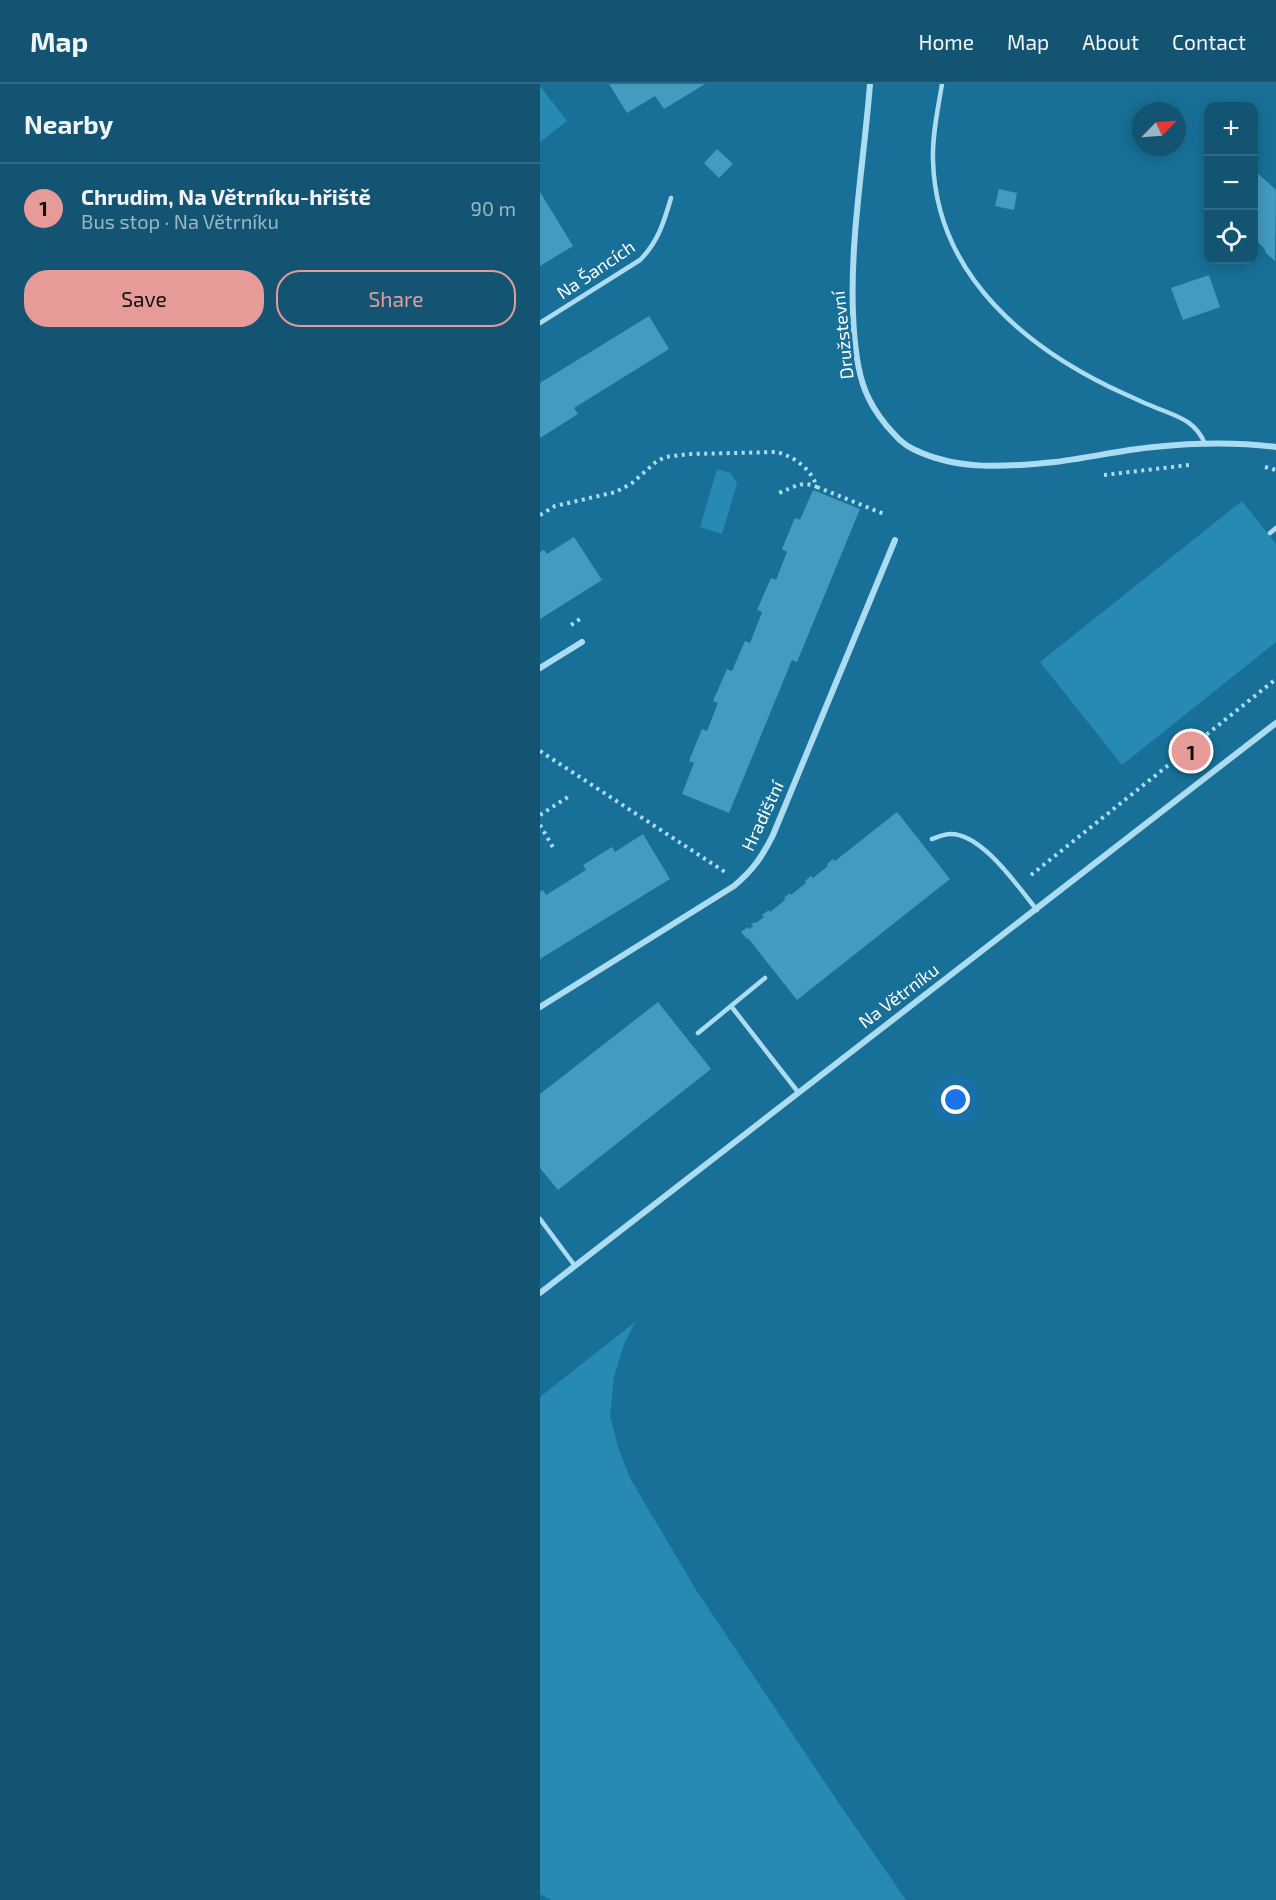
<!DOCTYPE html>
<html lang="en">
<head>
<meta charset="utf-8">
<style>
	body { margin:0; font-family:"Exo 2",sans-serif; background:#1f5e7a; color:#f1f3f6 }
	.controls { position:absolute; right:18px; top:18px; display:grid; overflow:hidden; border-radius:12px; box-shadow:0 3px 15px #0003 }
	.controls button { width:54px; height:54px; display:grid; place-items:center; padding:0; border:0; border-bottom:2px solid #316a84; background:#125472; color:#f1f3f6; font:30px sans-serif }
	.compass { position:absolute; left:592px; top:18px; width:54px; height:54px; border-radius:50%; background:#125472; box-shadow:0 3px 15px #0003; rotate:65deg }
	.you { position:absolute; left:416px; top:1016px; width:21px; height:21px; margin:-15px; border:4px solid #fff; border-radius:50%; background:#1a73e8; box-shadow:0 0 0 9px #1a73e833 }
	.badge { display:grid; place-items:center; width:39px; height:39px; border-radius:50%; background:#e69b98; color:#111; font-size:20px; font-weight:700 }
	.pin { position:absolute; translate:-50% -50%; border:3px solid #fff; box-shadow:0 2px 6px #0006 }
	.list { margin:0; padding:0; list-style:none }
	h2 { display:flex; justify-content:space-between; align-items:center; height:78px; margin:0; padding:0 24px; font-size:26px }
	h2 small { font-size:20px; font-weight:400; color:#9cb7c4 }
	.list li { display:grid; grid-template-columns:39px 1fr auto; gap:18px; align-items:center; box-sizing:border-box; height:90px; padding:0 24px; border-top:2px solid #316a84 }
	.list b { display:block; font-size:22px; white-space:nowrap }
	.list p { margin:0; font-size:20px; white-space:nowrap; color:#9cb7c4 }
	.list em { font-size:20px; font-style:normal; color:#9cb7c4 }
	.actions { display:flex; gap:12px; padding:18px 24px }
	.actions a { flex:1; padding:14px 0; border:2px solid #e69b98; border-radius:24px; text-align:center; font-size:21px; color:#e69b98 }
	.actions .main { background:#e69b98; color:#111 }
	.icon { flex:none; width:33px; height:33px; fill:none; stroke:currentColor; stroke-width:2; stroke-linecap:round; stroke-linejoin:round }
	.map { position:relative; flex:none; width:736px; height:1816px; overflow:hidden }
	header { display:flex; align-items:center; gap:36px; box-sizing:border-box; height:84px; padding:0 30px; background:#125472; border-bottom:2px solid #316a84 }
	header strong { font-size:28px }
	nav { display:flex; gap:33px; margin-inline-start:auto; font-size:21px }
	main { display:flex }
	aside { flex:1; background:#125472 }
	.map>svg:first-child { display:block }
	.green { fill:#278ab4 }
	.building { fill:#449bc0 }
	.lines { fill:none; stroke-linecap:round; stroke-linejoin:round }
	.path { stroke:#abdcf1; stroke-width:4; stroke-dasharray:3 4.5; stroke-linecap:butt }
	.service { stroke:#abdcf1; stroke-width:4.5 }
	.minor { stroke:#abdcf1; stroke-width:6 }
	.labels { text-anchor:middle; stroke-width:6; stroke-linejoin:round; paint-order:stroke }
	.street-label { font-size:18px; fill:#fff; stroke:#187098 }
</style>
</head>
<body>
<header>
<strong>Map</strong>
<nav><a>Home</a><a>Map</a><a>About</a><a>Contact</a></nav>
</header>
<main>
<aside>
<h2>Nearby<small></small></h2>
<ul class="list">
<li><span class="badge">1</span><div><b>Chrudim, Na Větrníku-hřiště</b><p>Bus stop · Na Větrníku</p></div><em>90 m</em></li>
</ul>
<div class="actions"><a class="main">Save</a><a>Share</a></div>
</aside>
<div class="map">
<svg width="736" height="1816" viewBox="0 0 736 1816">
	<rect width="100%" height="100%" fill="#187098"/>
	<path class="green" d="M0,2L27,37L0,58Z
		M177,385L191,389L197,400L182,450L160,443Z
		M702,417L736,460V558L582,681L500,578Z
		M95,1238L84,1260L74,1293L70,1332L78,1363L90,1394L156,1506L298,1718L366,1816H11L0,1810V1313Z"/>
	<path class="building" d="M69,0H165L124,25L115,12L87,29Z
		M177,65L193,80L179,94L164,79Z
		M714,86L736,106L735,177L726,169L724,164L714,154Z
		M459,105L477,109L474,126L455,122Z
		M0,108L33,162L0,182Z
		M669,191L680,223L643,236L631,204Z
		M109,232L129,265L34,324L38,330L0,354V299Z
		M273,406L320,425L257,578L252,576L189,729L142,710L154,679L149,677L162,645L167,647L178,619L173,617L187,585L192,587L205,557L210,559L222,528L217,526L231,494L236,496L247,468L242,465L254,436L256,434L260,436Z
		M34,453L62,496L0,535V468L4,466L7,470Z
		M357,728L410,795L257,916L208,854L207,855L201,848L208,843L209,845L213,842L211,840L215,838L216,839L224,833L222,831L229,826L230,828L245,816L244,814L250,809L251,811L266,799L265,797L271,792L273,794L288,782L287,780L293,775L295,777Z
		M103,750L130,795L0,875V808L3,806L6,811L46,786L43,781L72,763L75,768Z
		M118,918L171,985L18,1106L0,1084V1010Z"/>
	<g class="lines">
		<path class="path" d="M725,383L736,386
			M564,391L649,381
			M277,403L344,430
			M0,431L15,422L76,408L92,399L116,378L125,373L149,370L237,368C255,373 271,385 277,403C262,396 254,403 239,409
			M31,541L40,535
			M0,667L185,788
			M0,731L31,711
			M0,741L15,767
			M491,791L736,595"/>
		<path class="service" d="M402,0C398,25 392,51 393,76C396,193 489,267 587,311C596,315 604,319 612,322C635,332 655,335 665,360
			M0,239L100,176C118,158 124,138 131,114
			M730,449L736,444
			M392,755C398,753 404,750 410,750C442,749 478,803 497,826
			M191,922L258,1008
			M158,949L225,894
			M0,1135L35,1182"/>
		<path class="minor" d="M330,0C324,77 310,153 313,230C314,255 316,283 325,306C330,319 338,331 346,341C354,350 362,360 373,365C417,387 467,383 515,378C548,374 581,366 614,363C654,359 696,358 736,363
			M0,584L42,558
			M0,923L194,802C213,786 222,773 233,751L355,456
			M0,1209L736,639"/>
	</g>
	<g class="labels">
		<g class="street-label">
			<text transform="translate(56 186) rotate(-34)" y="6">Na Šancích</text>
			<text transform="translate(303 251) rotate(-96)" y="6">Družstevní</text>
			<text transform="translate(223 732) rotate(-65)" y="6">Hradištní</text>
			<text transform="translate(359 912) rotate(-37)" y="6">Na Větrníku</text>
		</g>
	</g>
</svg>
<div class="controls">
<button>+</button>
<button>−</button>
<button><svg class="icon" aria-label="locate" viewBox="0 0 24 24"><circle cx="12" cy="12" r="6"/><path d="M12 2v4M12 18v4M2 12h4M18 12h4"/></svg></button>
</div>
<svg class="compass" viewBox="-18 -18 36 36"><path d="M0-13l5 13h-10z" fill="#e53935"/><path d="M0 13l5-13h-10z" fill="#9cb7c4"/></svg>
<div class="you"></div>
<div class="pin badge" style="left:651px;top:667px">1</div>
</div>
</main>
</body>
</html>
